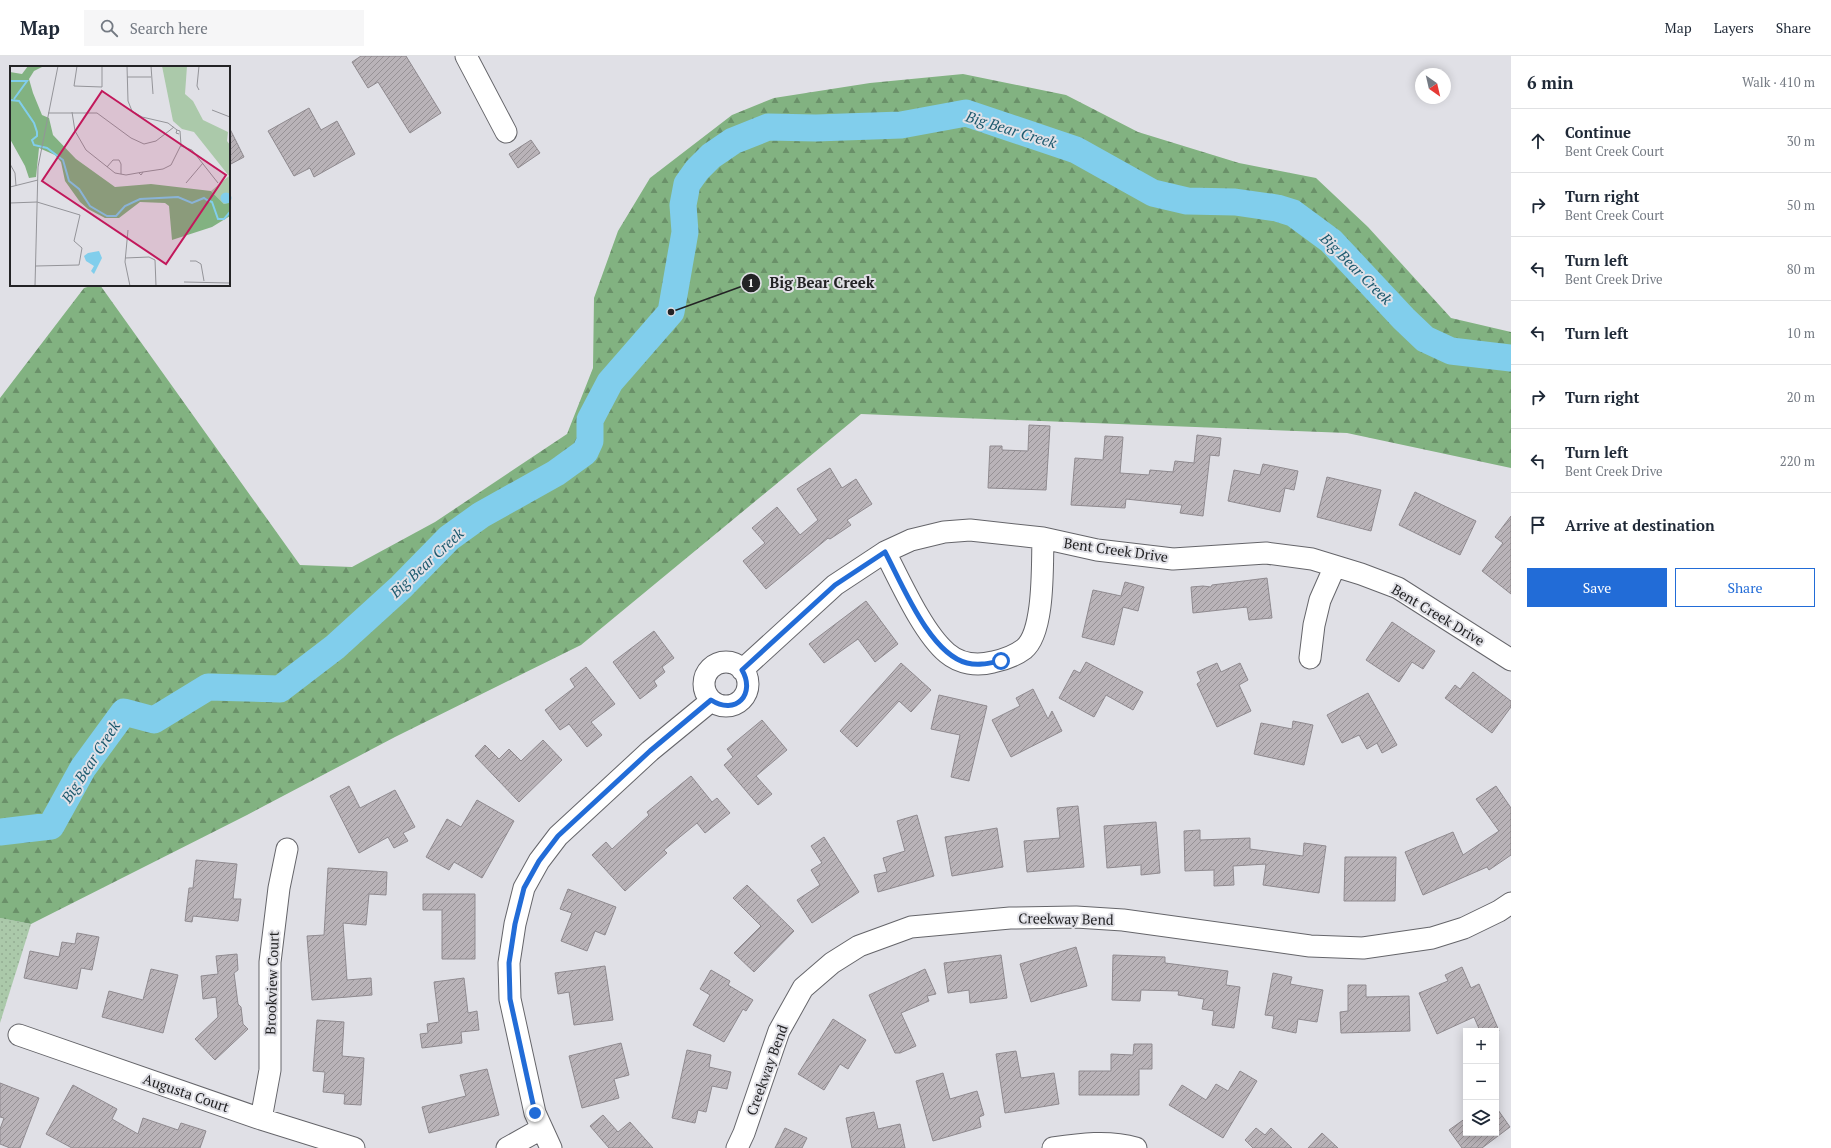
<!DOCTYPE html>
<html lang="en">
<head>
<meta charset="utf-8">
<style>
	body { margin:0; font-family:"PT Serif",serif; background:#f6f6f7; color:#1f2937 }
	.controls { position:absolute; right:12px; bottom:12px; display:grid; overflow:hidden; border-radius:0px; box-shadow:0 2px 10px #0003 }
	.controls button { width:36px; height:36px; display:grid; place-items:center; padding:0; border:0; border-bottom:1px solid #e0e1e3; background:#fff; color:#1f2937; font:20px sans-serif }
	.compass { position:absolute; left:1415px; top:12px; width:36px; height:36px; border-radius:50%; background:#fff; box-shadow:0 2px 10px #0003; rotate:146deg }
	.stop { position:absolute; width:12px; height:12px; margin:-9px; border:3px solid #226cd7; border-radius:50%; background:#fff }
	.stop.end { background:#226cd7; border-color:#fff; box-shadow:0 1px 4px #0008 }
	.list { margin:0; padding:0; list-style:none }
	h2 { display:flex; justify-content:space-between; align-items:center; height:52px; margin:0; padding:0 16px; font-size:17px }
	h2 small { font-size:13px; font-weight:400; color:#747a83 }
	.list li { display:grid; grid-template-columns:26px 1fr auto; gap:12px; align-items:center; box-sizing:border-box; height:64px; padding:0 16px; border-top:1px solid #e0e1e3 }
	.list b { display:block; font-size:15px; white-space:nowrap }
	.list p { margin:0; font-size:13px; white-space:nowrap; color:#747a83 }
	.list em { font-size:13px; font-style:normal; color:#747a83 }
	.actions { display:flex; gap:8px; padding:12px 16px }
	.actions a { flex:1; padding:9px 0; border:1px solid #226cd7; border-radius:0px; text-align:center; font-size:14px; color:#226cd7 }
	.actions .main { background:#226cd7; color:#fff }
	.icon { flex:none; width:22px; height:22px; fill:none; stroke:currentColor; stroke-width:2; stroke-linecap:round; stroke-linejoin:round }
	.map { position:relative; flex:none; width:1511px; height:1092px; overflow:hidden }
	header { display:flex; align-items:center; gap:24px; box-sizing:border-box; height:56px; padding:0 20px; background:#fff; border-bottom:1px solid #e0e1e3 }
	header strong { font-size:19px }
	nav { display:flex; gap:22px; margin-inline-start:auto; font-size:14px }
	.search { width:280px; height:36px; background:#f6f6f7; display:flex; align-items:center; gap:10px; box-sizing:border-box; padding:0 14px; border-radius:0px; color:#747a83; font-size:15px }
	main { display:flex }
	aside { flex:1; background:#fff }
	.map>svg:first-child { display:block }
	.grass { fill:url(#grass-dots) }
	.forest { fill:url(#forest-firs) }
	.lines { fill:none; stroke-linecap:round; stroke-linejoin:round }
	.river { stroke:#81ceec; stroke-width:27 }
	.building { fill:url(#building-hatch); stroke:#8f8a8f }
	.minor-casing { stroke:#65656a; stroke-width:23 }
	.minor { stroke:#fff; stroke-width:21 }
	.route { stroke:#226cd7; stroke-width:5 }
	.labels { text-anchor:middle; stroke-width:4; stroke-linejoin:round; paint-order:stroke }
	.street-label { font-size:14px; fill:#232325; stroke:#e0e0e6 }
	.water-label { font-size:15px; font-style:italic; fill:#1b596e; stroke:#e0e0e6 }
	.inset-river { fill:none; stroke:#81ceec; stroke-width:2 }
	.inset-road { fill:none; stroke:#949499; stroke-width:1 }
	.view { fill:#c2185b; fill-opacity:0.15; stroke:#c2185b; stroke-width:2 }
	.inset-edge { fill:none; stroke:#232325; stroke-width:2 }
	.leader { fill:none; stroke:#232325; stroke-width:1.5 }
	.callout-dot { fill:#232325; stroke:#e0e0e6; stroke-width:1.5 }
	.mark-label { font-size:12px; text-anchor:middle; font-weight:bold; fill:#fff }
	.callout-label { font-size:15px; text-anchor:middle; font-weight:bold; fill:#232325; stroke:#e0e0e6; stroke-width:4; stroke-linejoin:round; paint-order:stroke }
</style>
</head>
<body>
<header>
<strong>Map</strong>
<div class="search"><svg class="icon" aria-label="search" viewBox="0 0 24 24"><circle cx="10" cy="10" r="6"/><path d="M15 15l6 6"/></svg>Search here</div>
<nav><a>Map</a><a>Layers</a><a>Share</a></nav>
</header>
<main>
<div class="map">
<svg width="1511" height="1092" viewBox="0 0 1511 1092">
	<defs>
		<pattern id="grass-dots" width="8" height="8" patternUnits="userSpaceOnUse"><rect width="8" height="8" fill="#abc9aa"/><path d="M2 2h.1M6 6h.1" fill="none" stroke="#93ac92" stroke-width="1.8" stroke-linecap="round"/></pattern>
		<pattern id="forest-firs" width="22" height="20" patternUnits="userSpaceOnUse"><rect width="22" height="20" fill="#82b281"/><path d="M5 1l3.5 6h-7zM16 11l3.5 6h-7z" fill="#6a9069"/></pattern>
		<pattern id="building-hatch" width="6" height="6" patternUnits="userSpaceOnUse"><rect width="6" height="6" fill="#b9b3b8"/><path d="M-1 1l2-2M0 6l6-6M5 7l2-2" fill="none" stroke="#969195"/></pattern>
	</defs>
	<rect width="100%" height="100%" fill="#e0e0e6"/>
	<path class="grass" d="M0,862L31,868L0,967Z"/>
	<path class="forest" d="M963,18L1066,39L1138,76L1239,107L1316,122L1368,171L1451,262L1511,276V412L1347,377L861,358L581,589L395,681L247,759L31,868L0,862V342L84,232L94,229H100L300,509L352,511L435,466L567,378L593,312L594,242L618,175L650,122L732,59L774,42L870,27Z"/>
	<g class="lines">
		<path class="river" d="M0,776L51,770L83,712L124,656L154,664L208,631L280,633L335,591L401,531L449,482L481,459L556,417L585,396L590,385V364L610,326L671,256L685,176L683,149L687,128L697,114L711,100L733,85L768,71L816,72L901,69L966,57L1076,94L1153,137L1187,145L1235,146L1277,152L1293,157L1331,185L1404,263L1425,283L1451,295L1511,302"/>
	</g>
	<path class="building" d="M361,0H406L441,57L410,77L378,26L368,32L352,6Z
		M309,52L321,74L337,65L355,98L314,121L310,112L294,120L268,75Z
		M229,71L244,101L229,109Z
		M531,84L540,97L518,112L509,98Z
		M1029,369L1050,370L1046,434L988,432L990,390H1002V394L1028,395Z
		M1197,379L1221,382L1219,400L1210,399L1203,460L1180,457L1182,449L1126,443L1125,452L1071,449L1075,402L1103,404L1105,380L1123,381L1120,417L1149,419L1150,414L1173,416L1175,405L1194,407Z
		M1263,408L1298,415L1294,434L1285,432L1280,456L1228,445L1234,414L1260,419Z
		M830,412L842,432L856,423L872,448L847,464L851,469L830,483L828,482L766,533L743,505L765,487L752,472L777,451L800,479L818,464L797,433Z
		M1327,421L1381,434L1371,475L1317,461Z
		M1415,436L1476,465L1460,499L1399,469Z
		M1511,460V538L1482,515L1503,487L1495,481Z
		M1267,522L1272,562L1249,564L1247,551L1193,557L1191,531L1203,530L1211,531L1212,529Z
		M1125,526L1144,531L1138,555L1123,551L1114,589L1082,581L1093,534L1121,540Z
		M866,545L898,588L875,606L858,583L824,607L809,588Z
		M1392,566L1435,595L1423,613L1412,606L1399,626L1366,604Z
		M654,575L674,602L662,611L665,616L654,625L657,630L640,643L613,606Z
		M1086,606L1143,636L1133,654L1106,639L1094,661L1059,642L1074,614L1080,617Z
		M901,607L931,634L911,656L899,645L857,691L840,675Z
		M1217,607L1221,616L1240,607L1248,624L1239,629L1251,655L1217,671L1197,628L1201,625L1197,616Z
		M586,611L615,648L591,666L602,679L587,691L569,668L560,674L545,654L575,631L570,623Z
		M1473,616L1511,645V651L1492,677L1445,642L1455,629L1460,633Z
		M1033,633L1048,663L1052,655L1062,675L1011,701L992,664L1020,650L1016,642Z
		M1368,637L1397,689L1382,697L1377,687L1367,693L1359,679L1342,687L1327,659Z
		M939,639L987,650L969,725L951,721L960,679L931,673Z
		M762,664L787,694L756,720L772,738L758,749L724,709L733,701L727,693Z
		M1293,665L1313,669L1304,709L1254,698L1261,667L1292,673Z
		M543,684L562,704L519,746L475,700L485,689L499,703L509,693L521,705Z
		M691,720L712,746L717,742L730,757L705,777L697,767L664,794L667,797L625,835L592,799L606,786L612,793L649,759L647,756Z
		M349,730L360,752L395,734L415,771L403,777L408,785L394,792L388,781L359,797L330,740Z
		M1496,730L1511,752V799L1489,814L1487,811L1423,839L1405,796L1453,776L1463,799L1499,775L1476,743Z
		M477,744L514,765L482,822L454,806L449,814L426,801L447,763L461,771Z
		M1078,750L1084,811L1027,816L1024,785L1060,782L1057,752Z
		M917,759L934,820L878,836L874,819L887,816L883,802L905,795L897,765Z
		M1156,766L1160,817L1141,819V809L1107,812L1104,770Z
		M997,772L1003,811L952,820L945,781Z
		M1200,774V784L1250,782V793L1303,800L1304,787L1326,790L1319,837L1263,829L1266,808L1233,810L1234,829L1214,830V814L1185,815L1184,775Z
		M824,781L859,836L812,867L797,844L820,829L811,814L822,807L811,790Z
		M1345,801H1396L1395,845H1344Z
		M196,804L237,808L233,843H241L238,865L193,860L192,866L185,865L189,832H193Z
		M328,812L387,816L386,839L369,838L366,869L343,867L347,924L371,922L372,939L312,944L307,880L324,879Z
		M747,829L794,875L754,916L734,897L761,870L733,842Z
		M568,833L616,851L605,879L595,875L587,895L561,885L572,857L560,853Z
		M423,838H475V903H442V854H423Z
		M77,877L99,881L92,914L81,912L77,933L24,922L30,895L59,901L62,886L75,888Z
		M1076,891L1087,930L1031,946L1020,908Z
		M237,898L238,914L234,917L238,948L241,951L243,968L248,973L215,1004L195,983L218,961L216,941L203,943L201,920L218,918L216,900Z
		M1001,899L1007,942L970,947L969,934L948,937L944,907Z
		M1113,899L1165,901V907L1228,915L1226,929L1240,931L1234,972L1212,969L1214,955L1202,953L1204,943L1178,939L1179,935L1141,934L1140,945L1112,944Z
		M605,910L613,964L574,969L569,936L558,938L555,917Z
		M1462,911L1471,932L1479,928L1499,975H1480L1474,961L1437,978L1419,937L1448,925L1445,919Z
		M151,913L178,919L163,977L102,961L109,935L143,944Z
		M925,913L936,938L927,940L929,945L901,957L916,990L900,997H895L869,939Z
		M711,914L730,925L728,929L753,944L746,955L743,953L724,986L693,969L710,939L700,933Z
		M1273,917L1292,921L1290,928L1323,934L1317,966L1298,963L1296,977L1272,972L1274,960L1265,959Z
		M464,922L468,957L477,955L479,974L461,976L462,987L422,992L420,978L428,977L427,968L439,966L434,926Z
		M1348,929H1366V941L1409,940L1410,975L1341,977L1340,956L1348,955Z
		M833,963L866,984L848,1013L840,1008L824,1034L798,1018Z
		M317,964L344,966L342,1000L364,1002L361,1049L344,1048L345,1038L323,1036L325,1016L313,1015Z
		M621,987L629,1019L614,1023L619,1042L582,1052L569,1000Z
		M1134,988H1152V1013H1139V1039H1079V1015H1111V998L1133,999Z
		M687,994L711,999L709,1011L731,1016L727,1033L712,1030L706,1056L698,1054L695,1067L672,1062Z
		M1016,995L1021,1022L1054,1017L1059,1048L1005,1057L996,998Z
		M487,1013L499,1059L429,1077L422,1051L466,1040L460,1019Z
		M1240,1015L1257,1025L1223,1082L1169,1049L1182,1029L1206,1044L1216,1028L1228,1035Z
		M943,1017L950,1043L977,1035L984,1059L979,1061L981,1071L933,1085L916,1025Z
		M0,1027L39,1042L20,1092H10L0,1088V1073L4,1062L0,1061Z
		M73,1029L117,1053L112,1063L138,1078L143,1062L178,1074L181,1067L206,1075L200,1092H72L46,1078Z
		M1496,1051L1510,1071L1482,1092H1462L1449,1074L1466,1062V1077H1496Z
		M874,1056L878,1073L900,1068L905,1092H852L846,1062Z
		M603,1059L618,1076L630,1066L653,1092H609L590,1070Z
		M785,1072L807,1082L802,1092H775Z
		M1256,1072L1265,1079L1271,1072L1292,1092H1253L1245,1084Z
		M1322,1077L1338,1092H1308Z"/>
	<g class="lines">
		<defs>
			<path id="minor" d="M466,0L506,76
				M885,496C900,525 923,577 947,597C960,608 977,610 993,606C1003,604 1016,599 1024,593C1045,576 1042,508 1043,482
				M1310,602L1314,569L1320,544L1335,510
				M704 628a22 22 0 1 1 44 0a22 22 0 1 1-44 0Z
				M742,614L835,529L885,496L911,484L944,476L970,474L1043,482L1097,494L1173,503L1266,497L1312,503L1361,518L1398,532L1511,604
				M19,979L261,1063L354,1092
				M261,1063L270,1014V906L279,832L287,793
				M507,1092L541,1073
				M551,1092L535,1057L510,943L509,907L515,868L524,832L539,805L558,780L650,695L711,645
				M737,1092L744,1077L779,975L803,932L832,907L859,890L911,871L1010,862L1076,861L1123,864L1310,890L1363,892L1432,882L1464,872L1499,855L1511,847
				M1053,1092C1080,1088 1108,1084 1136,1092"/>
		</defs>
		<use href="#minor" class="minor-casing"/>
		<use href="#minor" class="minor"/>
	</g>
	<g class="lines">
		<path class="route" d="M535,1057L510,943L509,907L515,868L524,832L539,805L558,780L650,695L711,644C736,660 756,638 742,614L835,529L885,496C902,528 930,598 967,607C979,610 990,607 1001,605"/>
	</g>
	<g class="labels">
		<g class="street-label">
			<text transform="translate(1116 494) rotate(8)" y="5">Bent Creek Drive</text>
			<text transform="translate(1438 559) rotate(31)" y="5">Bent Creek Drive</text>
			<text transform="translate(1066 863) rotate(1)" y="5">Creekway Bend</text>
			<text transform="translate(272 927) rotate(-88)" y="5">Brookview Court</text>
			<text transform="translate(767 1014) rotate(-70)" y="5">Creekway Bend</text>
			<text transform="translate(186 1037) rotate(19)" y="5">Augusta Court</text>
		</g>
		<g class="water-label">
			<text transform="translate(1011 74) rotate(17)" y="5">Big Bear Creek</text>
			<text transform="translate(1356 213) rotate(45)" y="5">Big Bear Creek</text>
			<text transform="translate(427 507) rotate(-43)" y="5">Big Bear Creek</text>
			<text transform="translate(91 706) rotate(-57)" y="5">Big Bear Creek</text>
		</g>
	</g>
	<g transform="translate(10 10)">
		<rect width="220" height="220" fill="#e0e0e6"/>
		<path d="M152,0H177L175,28L183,35L193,54L218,66L217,75L220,79V136L214,138L201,125L219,110L184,66L172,63L163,55Z" fill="#abc9aa"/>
		<path d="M18,0H34L24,5L19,13L23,27L32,49L39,52L43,69L66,93L105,121L141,118L201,125L214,138L220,136V150L202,161L162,174L159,140L155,137L130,136L109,152H95L78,143L70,136L55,115L51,96L45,89L29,82L26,111L19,112L15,100L0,73V6L12,8Z" fill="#82b281"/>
		<path d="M210.5 132a5.5 5.5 0 1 1 11 0a5.5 5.5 0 1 1-11 0ZM89,185L92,192L84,208L81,205L84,200L76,195L74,190L78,187Z" fill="#81ceec"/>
		<path class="inset-river" d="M0,15H17L4,33M0,34L9,35L24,57L27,66V70L22,74L24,79L37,82L53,94L59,115L69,123L80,140L97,150H106L115,140L130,133L168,131L182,137L194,132L197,134L202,136L208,153H214L220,146"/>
		<path class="inset-road" d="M67,0L64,20L92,21V0M117,0L118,35L122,45L132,51L158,57L167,64M141,0L143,28M117,11H141M189,24L187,20L189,0M202,44L220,51M62,46L65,65L76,84L105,107L116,109L133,106L131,109L129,107M38,47H87L121,72L134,78L146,75L164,61M171,80L182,84L208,117M0,98L5,107L6,120M97,101L103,94H109L111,98V108M133,106L153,103L161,99L171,79L170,65L167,64L166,67L169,68M176,117L193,97M0,121L28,114M0,137L27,136L70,149L64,175L72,182L69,199L26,200M118,164L115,196L120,220M115,192L139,191L145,194L146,220M180,195H186L191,198L194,215M174,216L220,217M25,220L28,101L48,0"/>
		<path class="view" d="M92,25L216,109L156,198L32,115Z"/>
		<rect width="220" height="220" class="inset-edge"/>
	</g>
	<path class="leader" d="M671 256L751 227"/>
	<g class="callout-dot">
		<circle cx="671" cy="256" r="4"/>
		<circle cx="751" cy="227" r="10"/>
	</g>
	<g class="mark-label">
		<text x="751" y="231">1</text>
	</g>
	<g class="callout-label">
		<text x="822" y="232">Big Bear Creek</text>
	</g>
</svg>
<div class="controls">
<button>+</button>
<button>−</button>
<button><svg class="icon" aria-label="layers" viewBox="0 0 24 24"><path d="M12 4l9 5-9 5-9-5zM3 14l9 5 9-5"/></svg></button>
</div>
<svg class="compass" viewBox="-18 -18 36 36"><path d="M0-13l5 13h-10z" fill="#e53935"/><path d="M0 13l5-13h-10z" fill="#747a83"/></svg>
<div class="stop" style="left:1001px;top:605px"></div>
<div class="stop end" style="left:535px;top:1057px"></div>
</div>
<aside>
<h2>6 min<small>Walk · 410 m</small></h2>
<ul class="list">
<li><svg class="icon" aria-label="ahead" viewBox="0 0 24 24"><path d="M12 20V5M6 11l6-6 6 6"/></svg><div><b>Continue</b><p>Bent Creek Court</p></div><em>30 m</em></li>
<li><svg class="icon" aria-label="right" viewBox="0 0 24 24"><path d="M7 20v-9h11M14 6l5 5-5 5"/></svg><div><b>Turn right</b><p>Bent Creek Court</p></div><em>50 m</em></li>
<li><svg class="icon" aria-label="left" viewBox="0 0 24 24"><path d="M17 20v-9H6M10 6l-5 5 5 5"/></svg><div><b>Turn left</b><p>Bent Creek Drive</p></div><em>80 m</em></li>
<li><svg class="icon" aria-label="left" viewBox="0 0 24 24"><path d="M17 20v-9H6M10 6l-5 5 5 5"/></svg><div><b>Turn left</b></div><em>10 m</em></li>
<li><svg class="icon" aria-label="right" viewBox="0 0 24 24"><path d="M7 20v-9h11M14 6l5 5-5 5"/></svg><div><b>Turn right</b></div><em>20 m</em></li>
<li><svg class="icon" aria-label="left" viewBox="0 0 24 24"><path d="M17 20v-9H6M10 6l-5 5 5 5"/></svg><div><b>Turn left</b><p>Bent Creek Drive</p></div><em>220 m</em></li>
<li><svg class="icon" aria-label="arrive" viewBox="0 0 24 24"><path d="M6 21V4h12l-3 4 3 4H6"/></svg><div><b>Arrive at destination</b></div></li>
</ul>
<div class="actions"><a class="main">Save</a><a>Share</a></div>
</aside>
</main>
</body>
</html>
